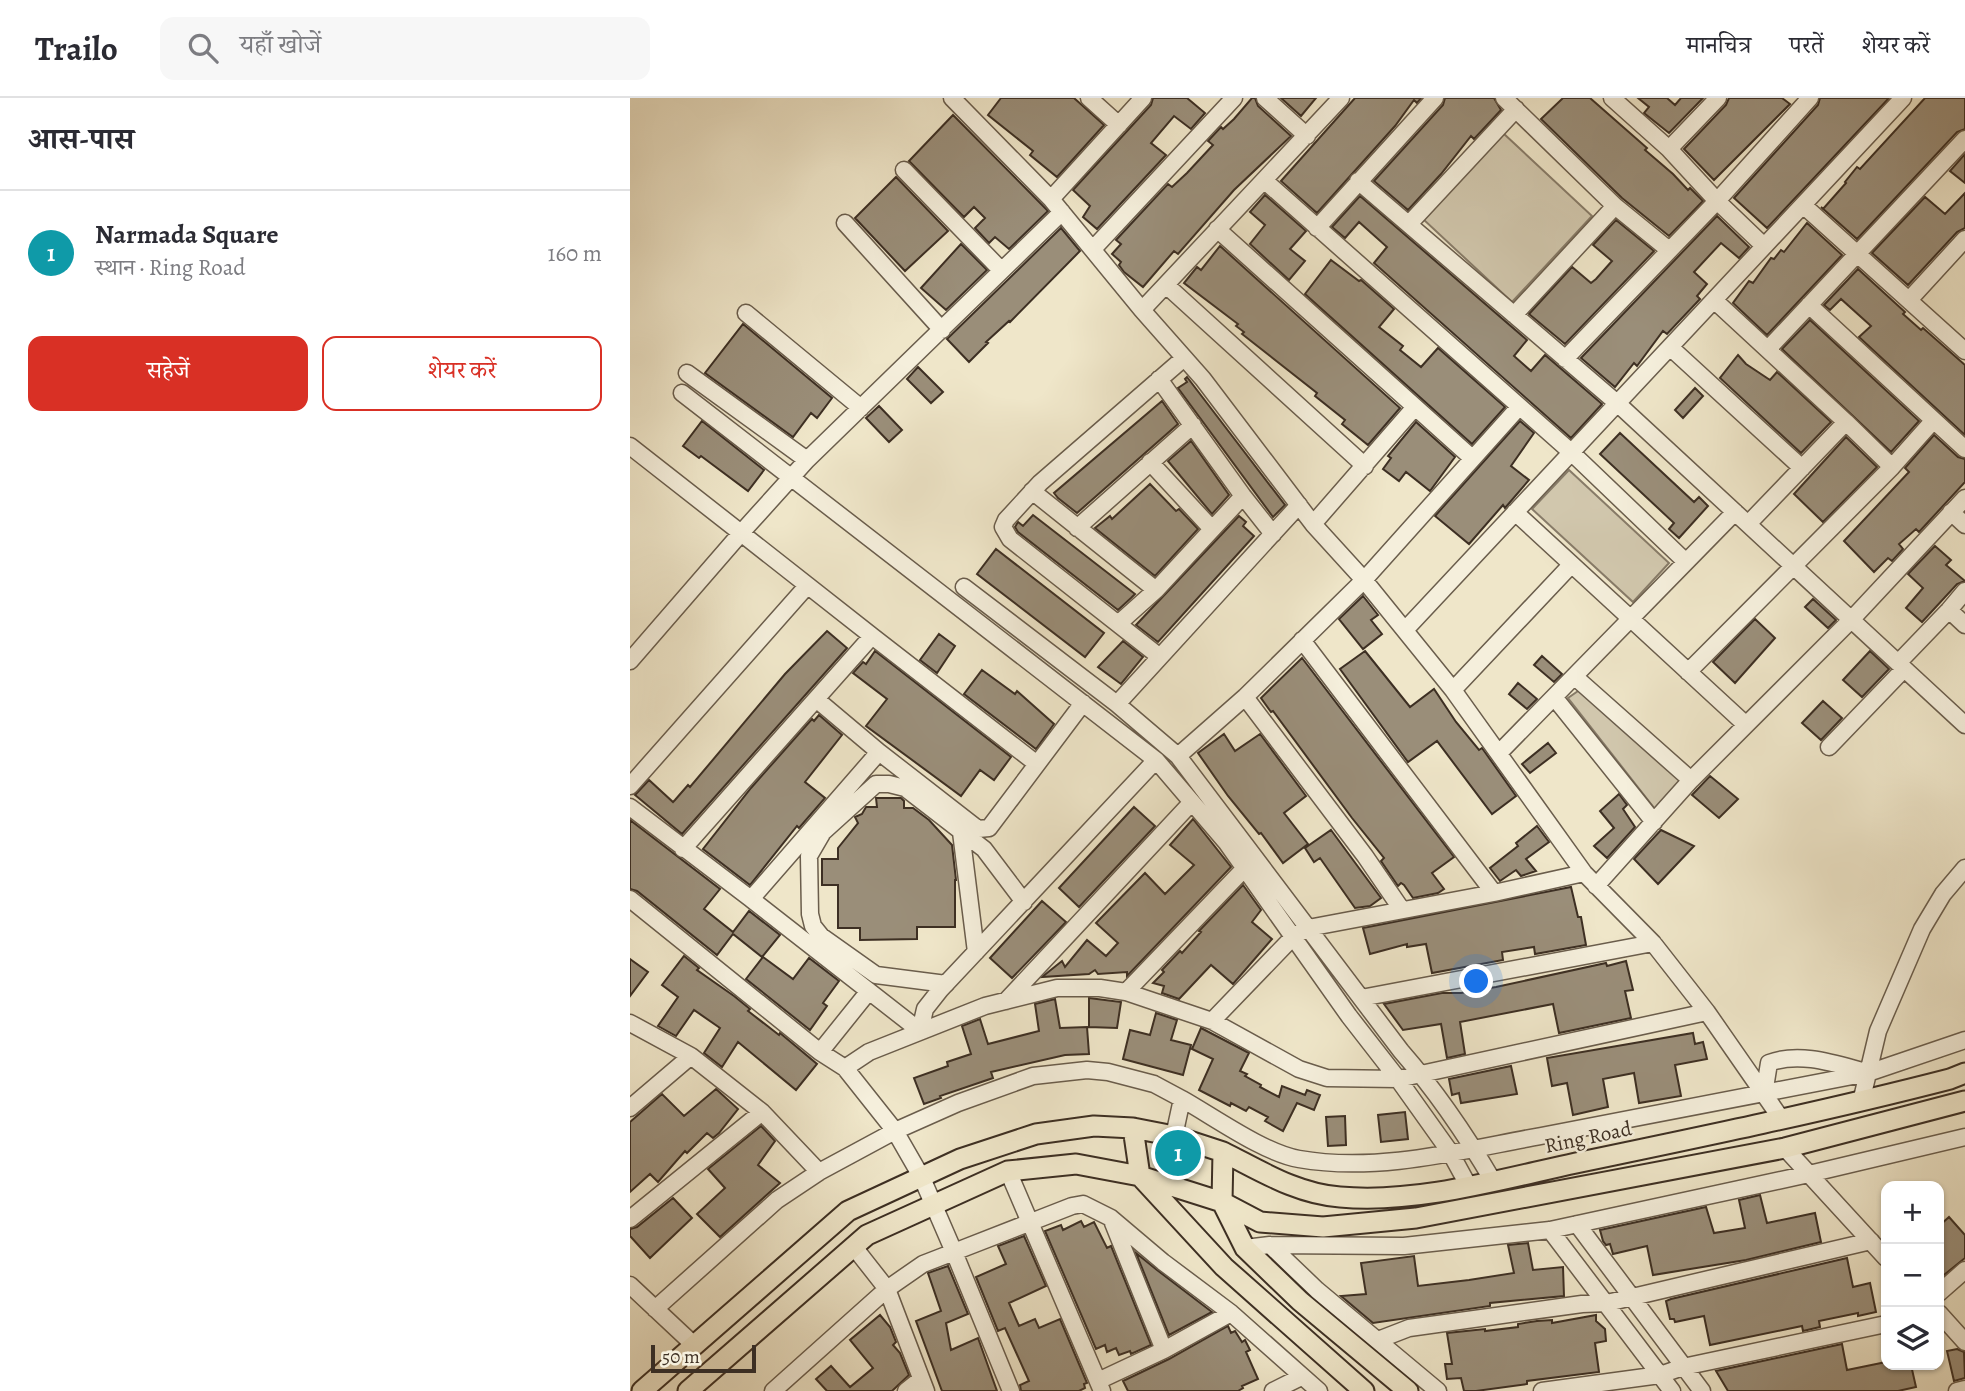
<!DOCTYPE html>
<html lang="hi">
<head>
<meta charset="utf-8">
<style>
	body { margin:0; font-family:Alegreya,"Noto Serif Devanagari",serif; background:#f7f7f7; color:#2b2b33 }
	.controls { position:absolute; right:21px; bottom:21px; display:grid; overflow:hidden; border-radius:14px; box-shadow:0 2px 5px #0004 }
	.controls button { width:63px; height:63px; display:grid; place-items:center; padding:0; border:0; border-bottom:2px solid #e1e1e2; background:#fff; color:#2b2b33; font:35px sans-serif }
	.scale { position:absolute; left:21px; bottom:18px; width:105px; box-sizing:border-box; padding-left:7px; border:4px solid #3d2f23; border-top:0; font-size:19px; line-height:24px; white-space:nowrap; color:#3d2f23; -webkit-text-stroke:5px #f5efdc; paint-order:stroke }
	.you { position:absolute; left:847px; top:884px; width:24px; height:24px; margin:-18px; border:5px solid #fff; border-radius:50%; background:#1a73e8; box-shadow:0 0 0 10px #1a73e833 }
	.badge { display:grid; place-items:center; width:46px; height:46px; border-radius:50%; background:#d93025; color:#fff; font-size:23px; font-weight:700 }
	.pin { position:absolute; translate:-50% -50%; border:4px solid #fff; box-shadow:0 2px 7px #0006 }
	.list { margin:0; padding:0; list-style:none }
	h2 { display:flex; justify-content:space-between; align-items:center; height:91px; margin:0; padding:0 28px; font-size:30px }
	h2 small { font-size:23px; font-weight:400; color:#7c7c81 }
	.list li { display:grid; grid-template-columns:46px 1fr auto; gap:21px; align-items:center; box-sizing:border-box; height:126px; padding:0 28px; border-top:2px solid #e1e1e2 }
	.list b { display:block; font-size:26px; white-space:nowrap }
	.list p { margin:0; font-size:23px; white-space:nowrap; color:#7c7c81 }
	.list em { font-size:23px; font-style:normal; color:#7c7c81 }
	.actions { display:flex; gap:14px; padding:21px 28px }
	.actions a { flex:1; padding:16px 0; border:2px solid #d93025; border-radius:14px; text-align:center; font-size:24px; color:#d93025 }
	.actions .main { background:#d93025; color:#fff }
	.icon { flex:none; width:38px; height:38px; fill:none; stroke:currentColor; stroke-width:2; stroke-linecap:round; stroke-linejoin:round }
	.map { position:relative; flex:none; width:1335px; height:1293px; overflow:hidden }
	header { display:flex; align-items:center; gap:42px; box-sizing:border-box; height:98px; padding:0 35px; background:#fff; border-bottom:2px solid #e1e1e2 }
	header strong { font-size:33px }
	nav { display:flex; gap:38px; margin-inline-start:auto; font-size:24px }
	.search { width:490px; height:63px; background:#f7f7f7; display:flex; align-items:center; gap:18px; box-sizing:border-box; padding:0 24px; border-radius:14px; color:#7c7c81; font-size:26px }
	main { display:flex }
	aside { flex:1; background:#fff }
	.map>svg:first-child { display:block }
	.green { fill:#d1c7ad; stroke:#877b68; stroke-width:2 }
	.building { fill:#9a8e79; stroke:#3d2f23; stroke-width:2 }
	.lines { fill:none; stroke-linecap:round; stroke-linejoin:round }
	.minor-casing { stroke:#6a5d4c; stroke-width:19 }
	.major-casing { stroke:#3d2f23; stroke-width:23 }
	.minor { stroke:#f5efdc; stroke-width:16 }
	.major { stroke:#efe6c9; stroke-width:19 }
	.labels { text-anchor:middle; stroke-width:5; stroke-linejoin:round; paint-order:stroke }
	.street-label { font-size:21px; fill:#3d2f23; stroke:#f5efdc }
</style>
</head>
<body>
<header>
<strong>Trailo</strong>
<div class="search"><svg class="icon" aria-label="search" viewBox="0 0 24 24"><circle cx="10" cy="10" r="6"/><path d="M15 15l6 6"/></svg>यहाँ खोजें</div>
<nav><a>मानचित्र</a><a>परतें</a><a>शेयर करें</a></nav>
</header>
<main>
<aside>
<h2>आस-पास<small></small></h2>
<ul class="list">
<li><span class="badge" style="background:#0f9aa8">1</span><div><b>Narmada Square</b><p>स्थान · Ring Road</p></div><em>160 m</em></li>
</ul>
<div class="actions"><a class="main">सहेजें</a><a>शेयर करें</a></div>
</aside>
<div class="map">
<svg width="1335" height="1293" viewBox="0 0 1335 1293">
	<rect width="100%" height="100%" fill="#efe6c9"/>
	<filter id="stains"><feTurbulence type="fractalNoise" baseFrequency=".00286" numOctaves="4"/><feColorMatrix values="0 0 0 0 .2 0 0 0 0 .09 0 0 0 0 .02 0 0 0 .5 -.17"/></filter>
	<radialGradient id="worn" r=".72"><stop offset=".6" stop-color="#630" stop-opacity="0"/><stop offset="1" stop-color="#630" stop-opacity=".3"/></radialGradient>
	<path class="green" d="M873,35L962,118L882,204L793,121Z
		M939,372L1039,465L1003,504L902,411Z
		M951,591L1051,683L1025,711L938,600Z"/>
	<path class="building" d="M371,0H444L474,27L427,79L400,57L403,53L358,17Z
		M523,0H557L575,15L561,31L544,18L521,45L536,57L467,131L453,119L460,108L443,92L521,7Z
		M622,0H625L628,8L661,38L604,92L548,156L544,153L513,189L494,174L489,167L491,164L482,156L491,146L486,142L538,86L542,89L557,75L583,47L578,43L591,29L593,31L604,21Z
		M651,0H686L671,18Z
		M725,0H791L787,5L784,2L765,28L687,115L651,83Z
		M815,0H864L871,12L844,41L841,38L811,76L778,112L744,83L813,7Z
		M933,0H960L1017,50L1015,52L1043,76L1058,92L1060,90L1073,103L1039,138L992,100L911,21Z
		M1008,0H1037L1045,7L1051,0H1073L1039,35L1014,15L1019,9Z
		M1099,0H1152L1160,6L1084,82L1054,51L1096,7Z
		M1190,0H1259L1137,130L1104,100L1188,7Z
		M1295,0H1335V31L1327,34L1227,141L1191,109L1193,111L1216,85L1215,84L1227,69L1230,71Z
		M323,17L418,113L379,151L365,139L359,145L345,130L355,120L344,109L334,119L279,63Z
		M1335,56V85L1320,73Z
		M266,79L318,133L275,173L225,120Z
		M1335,95V130L1327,134L1278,187L1242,155L1295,99L1315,116Z
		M635,97L676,133L660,151L675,163L659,182L620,146L635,127L620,114Z
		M730,98L897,242L884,258L901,273L915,257L972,306L941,340L744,165L757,149L729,124L715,140L702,129Z
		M1087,118L1119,149L1109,160L1091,145L1064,174L1077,186L1067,198L1070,201L1037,236L1033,233L1007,268L1004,265L985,289L951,260Z
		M986,122L1024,153L935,246L899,216L942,169L961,185L966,181L982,163L963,147Z
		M1177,125L1212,157L1137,237L1103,205L1119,183L1123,185L1141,160L1144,161L1151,152L1154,154Z
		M431,130L450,153L380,224L379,223L356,244L358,245L339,264L317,241Z
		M331,146L357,172L316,212L291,190Z
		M590,148L770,310L738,347L712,326L715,322L685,298L687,295L612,236L614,234L606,228L608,226L554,185L567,169L571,172Z
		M701,162L729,183L731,182L764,211L749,229L773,248L770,252L791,269L808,250L875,309L842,346L675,196Z
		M1228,171L1275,214L1273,216L1291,232L1293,230L1335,267V337L1229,239L1241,228L1211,201L1200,212L1194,207Z
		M1180,222L1289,323L1261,354L1152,251Z
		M113,226L202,300L187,320L181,315L163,339L75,275Z
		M1108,257L1116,266L1140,282L1147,274L1201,324L1171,355L1090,280Z
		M288,269L313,294L301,305L277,281Z
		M557,279L655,407L643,419L548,290L557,284L555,281Z
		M1065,290L1073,298L1053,320L1045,312Z
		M532,303L548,326L447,415L428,400L424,395Z
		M249,308L272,332L259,344L236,320Z
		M72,323L134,372L118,393L71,358L69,360L53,348Z
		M890,323L904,335L881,368L899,382L875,410L873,407L839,446L805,418Z
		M786,324L825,359L800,393L776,374L769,383L753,371L761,360L758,358Z
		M990,335L1064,404L1069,399L1078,408L1049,440L1039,431L1044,425L970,356Z
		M1304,337L1328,359L1335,361V384L1289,434L1286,431L1269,446L1273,451L1262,463L1258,460L1244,474L1214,443L1279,374L1275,370Z
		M1216,339L1247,369L1193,424L1164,396Z
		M561,343L599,397L582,416L538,363Z
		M520,386L546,413L549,411L568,431L525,478L465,430L480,418L482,421Z
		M403,417L505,496L501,500L488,512L388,434L385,429L388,424L393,428Z
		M609,418L616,424L613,428L624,438L528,544L506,527Z
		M1305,448L1321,462L1316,467L1335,483L1327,486L1292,524L1276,510L1293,490L1278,476Z
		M366,451L474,535L455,559L347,476Z
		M733,498L748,517L741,522L752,536L733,551L709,521Z
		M1183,501L1206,522L1198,530L1175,509Z
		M1125,521L1145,540L1105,585L1083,564Z
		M197,533L217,550L52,736L5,697L19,682L43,704L45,702L58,687L60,689L155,576Z
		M309,536L325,548L307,575L290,562Z
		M493,543L513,559L491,586L468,569Z
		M245,553L381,659L364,682L350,672L331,698L236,628L257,601L223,575L233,564L236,566Z
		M735,553L780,609L804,591L826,624L849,652L852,650L886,698L862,716L807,643L778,664L710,571Z
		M1240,553L1259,571L1232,599L1213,582Z
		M912,558L932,576L924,584L904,567Z
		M672,560L824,759L802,775L814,791L808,795L783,800L774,787L771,785L768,788L751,763L754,760L722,720L643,613L641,614L631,600Z
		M352,572L385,596L387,593L424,626L406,651L334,596Z
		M888,585L907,601L897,611L879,596Z
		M1193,603L1212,620L1191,642L1172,625Z
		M189,617L212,637L175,684L195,700L169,730L167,728L120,787L73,751L121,690L182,621L184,623Z
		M594,636L605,653L630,636L676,698L654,715L678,746L653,765L631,735L629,736L598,698L568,655Z
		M918,645L926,655L900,675L892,666Z
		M1080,678L1108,701L1089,720L1062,697Z
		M989,696L997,707L993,711L1005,729L977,760L964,748L984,730L970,713Z
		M246,700H271L274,703V710H283L299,722L322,747L326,782H325V829H287V841L230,842V830H208V787H192V761H208V750L228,725L225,719L232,716L236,709H247Z
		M504,709L525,728L449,809L429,790Z
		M563,721L601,769L497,878V874L468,876L465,872L459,876L412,879L432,863L435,869L457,842L476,858L488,845L466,825L515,775L535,796L564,767L540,747Z
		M0,722L90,791L74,811L103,834L119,813L150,837L132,859L103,836L87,857L7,793L0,791Z
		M907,728L919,744L896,761L906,773L891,778L886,772L870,783L860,770L888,748L886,745Z
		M701,732L751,800L740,808L725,810L690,760L684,764L675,750Z
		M1031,732L1064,748L1028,786L1004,761Z
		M613,787L631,812L622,824L642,841L603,886L581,867L549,901L532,895L534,888L523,885L534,874L532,872L550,853L552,855L571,834L569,833Z
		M941,789L948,819H951L956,847L905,856L904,849L872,854L873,862L802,875L796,846L777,849V846L740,856L733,830Z
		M412,803L436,824L382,880L360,860Z
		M54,858L69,870L67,872L104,898L120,911L118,913L149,937L150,935L187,966L166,992L108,944L92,969L74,955L90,930L64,912L46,938L28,928L48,899L32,887Z
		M133,859L163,881L179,860L209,883L193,905L197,908L180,932L116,881Z
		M0,861L18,874L0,898Z
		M996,863L1003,892L995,893L1001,920L929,935L923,906L830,924L835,956L817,960L811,926L773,932L754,906L812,895H831L866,889L976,865L977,868Z
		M459,900L491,904L487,930L459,929Z
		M425,901L430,930L457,929L459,956L435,957L361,974L363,980L310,998L311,1000L294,1006L284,980L318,968L317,964L341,956L332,928L350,921L358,946L409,933L405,906Z
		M526,915L547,922L541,942L561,947L553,977L493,961L500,932L520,937Z
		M571,930L619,955L610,973L617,976L615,978L631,987L630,989L649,999L652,988L675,997L677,992L690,997L684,1012L667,1005L653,1033L635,1023L638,1019L619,1009L616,1013L601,1005L600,1008L569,992L583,961L562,951Z
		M1063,935L1065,946L1073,944L1077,961L1045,967L1051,998L1009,1005L1004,975L973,981L978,1009L943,1017L937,985L922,988L917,960Z
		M881,968L887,996L831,1005L829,995L822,997L819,981Z
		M86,991L108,1011L89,1035L83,1040L77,1035L57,1055L55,1053L28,1084L20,1076L0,1094V1024L32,996L54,1018Z
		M775,1014L778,1041L751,1044L748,1017Z
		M715,1018L716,1047L698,1048L696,1019Z
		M131,1028L145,1043L128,1067L150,1085L90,1139L67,1116L95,1090L78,1071Z
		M1130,1097L1137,1125L1185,1115L1191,1144L1116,1162L1023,1177L1017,1148L983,1156L980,1146L976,1147L973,1143L970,1132L1076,1109L1084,1135L1115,1130L1109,1102Z
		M43,1100L62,1120L20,1160L0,1138V1131L7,1129Z
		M1319,1119L1335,1137V1160L1309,1181V1128Z
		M451,1123L454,1129L464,1124L477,1150L481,1148L521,1247L501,1256L500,1253L489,1257L486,1250L477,1254L475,1247L466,1251L415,1133L431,1127L433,1132Z
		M394,1138L416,1188L379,1205L389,1228L405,1221L409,1230L430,1221L457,1285L454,1286L455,1290L449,1293H391L390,1287L399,1283L375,1230L368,1233L346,1179L376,1166L368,1148Z
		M898,1145L903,1172L933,1169L934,1198L860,1205V1208L743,1225L711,1198L736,1196L731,1165L784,1158L788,1188L839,1182L884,1175L878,1147Z
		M506,1155L527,1172L582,1214L539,1237Z
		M1217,1160L1223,1189L1240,1185L1246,1214L1228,1218V1215L1189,1223L1190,1229L1173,1233L1172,1228L1080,1247L1074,1218L1045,1224L1044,1221H1040L1036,1203L1041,1201Z
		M318,1168L338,1216L316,1225L321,1252L348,1240L367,1293H312L286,1223L311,1213L298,1175Z
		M250,1217L260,1229L266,1244L263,1247L270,1255L279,1277L262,1293H197L186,1281L201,1268L220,1289L243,1270L220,1242Z
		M966,1217V1223L975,1231L976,1243L965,1245L969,1274L897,1283V1286L846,1293H834L831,1280L817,1281L815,1266H822L817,1235L855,1231V1233L888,1229V1226L907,1223L922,1222V1225Z
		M598,1228L601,1235L605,1233L612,1244L615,1242L620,1252L616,1254L628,1281L612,1288L613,1290L608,1293H498L493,1283L539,1261Z
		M1212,1246L1217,1272L1256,1264V1267H1281L1286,1289L1268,1293H1098L1086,1273Z
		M1327,1251L1334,1254L1335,1280L1324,1283L1317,1253Z"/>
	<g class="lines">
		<defs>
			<path id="minor" d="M322,0L421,101L512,212L573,281L683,426L734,482L823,592L954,775L1023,845L1077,914L1152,1022
				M459,0L489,27
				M635,0L677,38
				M874,0L985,108L1039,152
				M982,0L1039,51L1087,103L1134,148
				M1039,51L1088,0
				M274,72L371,172
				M635,83L941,354L1056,464
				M728,83L987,305L1335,627
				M421,101L513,0
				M1173,107L1335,253
				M215,125L312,232
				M779,126L886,11
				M687,130L805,0
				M587,131L842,360
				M463,151L604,0
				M536,187L735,368
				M1084,202L1216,324L1262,369
				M1279,202L1335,141
				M1179,207L1335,351
				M512,212L711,0
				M116,215L231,310
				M884,217L985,108
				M1041,250L1172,370
				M1138,251L1335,41
				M935,261L1087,103L1180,0
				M57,275L177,362
				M529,281L613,398L643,436
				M52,295L526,662L596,744L719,918L768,981L820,1054L838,1087
				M0,348L111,435L177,362L432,114
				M520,364L582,431
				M402,393L526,492
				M885,414L1115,626
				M1321,414L1335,427
				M683,426L785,309
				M1118,426L1216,324
				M447,430L563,327
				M334,489L487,606L548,658L771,953C806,993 836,1037 863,1083
				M1319,512L1335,493
				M488,526L526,492L613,398
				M775,532L1273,0
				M672,542L864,795
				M530,559L380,441L373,429L376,422L410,385L554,260
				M0,563L111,435L242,538
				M1268,565L1319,512L1335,527
				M1058,574L1262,369L1303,323
				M945,579L1061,682
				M823,592L941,467
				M615,599L735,758L772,812
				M924,599L1024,724
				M186,601L242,538L407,666
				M487,606L669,407
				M1199,649L1274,571
				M869,655L1105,414
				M548,658L615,599L734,482L889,309
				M0,688L177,488
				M0,709L121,801L249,654L348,731L359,730L453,605
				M331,734L346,854
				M53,751L186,601L249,654
				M966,788L1061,682L1221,522L1335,400
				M0,801L190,954L215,970L265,1033L292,1080L324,1154L442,1108L453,1106L481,1120L533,1164L601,1215L689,1293
				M121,801L290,933
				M316,886L246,877L191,838L183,828L180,816L179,758L193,734L246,686H259L275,690L354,751L394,804
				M496,894L614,771
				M731,900L1023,845
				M376,903L562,704
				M582,923L663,839L678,830L864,795L954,775
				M0,925L61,958L0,1010
				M290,933L295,911L310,892L526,662
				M190,954L239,893
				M61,958L132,1014L189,1074
				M215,970L239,954L355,908L427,890H470L496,894L582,923L669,971L697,980L768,981L1077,914
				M1134,996L1139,965C1170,953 1206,966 1236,974
				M1231,1004L1238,975L1335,942
				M544,1038L552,1001C584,1019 634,1055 669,1061C749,1075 833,1052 911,1038C1020,1018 1129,997 1238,975L1248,933L1292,831L1313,796L1335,770
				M1155,1050L1256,1160
				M378,1073L472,1293
				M0,1121L132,1014
				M483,1125L534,1252
				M947,1126L1072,1293
				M920,1132L1042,1293
				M640,1147L774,1148L920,1132L1179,1076L1335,1039
				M615,1150L640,1147L687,1192L808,1293
				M0,1187L64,1247
				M1309,1195L1335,1172
				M25,1211L147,1102L189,1074L265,1033L328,1005L403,978L457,972L478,974L524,986L552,1001
				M1309,1215L1335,1244
				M748,1242L779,1230L952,1206L977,1205L1241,1143
				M468,1283L534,1252L601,1215
				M143,1293L257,1191L224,1149
				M276,1293L291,1281
				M296,1293L257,1191L293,1166L324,1154L381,1293
				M643,1293L671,1279
				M912,1293L1030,1277L1053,1269L1256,1226
				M1327,1293L1335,1291"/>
			<path id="major" d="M593,1054C631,1073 667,1096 710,1099C787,1106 872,1081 946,1065C1071,1039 1196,1013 1320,981L1335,975
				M12,1293L218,1113L330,1061L406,1036L464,1028L503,1030
				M58,1293L237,1137L378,1073L446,1066L510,1078L594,1169L734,1293
				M778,1293L670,1203L615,1150L592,1104L593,1054L544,1038L503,1030L510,1078L592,1104L630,1124L693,1129L786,1120L1155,1050L1335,1003"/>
		</defs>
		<use href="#minor" class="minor-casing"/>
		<use href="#major" class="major-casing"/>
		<use href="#minor" class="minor"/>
		<use href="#major" class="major"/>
	</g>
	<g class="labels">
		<g class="street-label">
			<text transform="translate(958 1039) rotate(-12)" y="7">Ring Road</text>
		</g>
	</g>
	<rect width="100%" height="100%" filter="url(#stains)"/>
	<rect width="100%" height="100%" fill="url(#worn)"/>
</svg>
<div class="controls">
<button>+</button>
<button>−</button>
<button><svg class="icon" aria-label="layers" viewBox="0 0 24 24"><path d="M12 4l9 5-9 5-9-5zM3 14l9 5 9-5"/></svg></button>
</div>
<div class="scale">50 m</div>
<div class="you"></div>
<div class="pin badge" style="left:548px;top:1055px;background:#0f9aa8">1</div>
</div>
</main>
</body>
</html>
